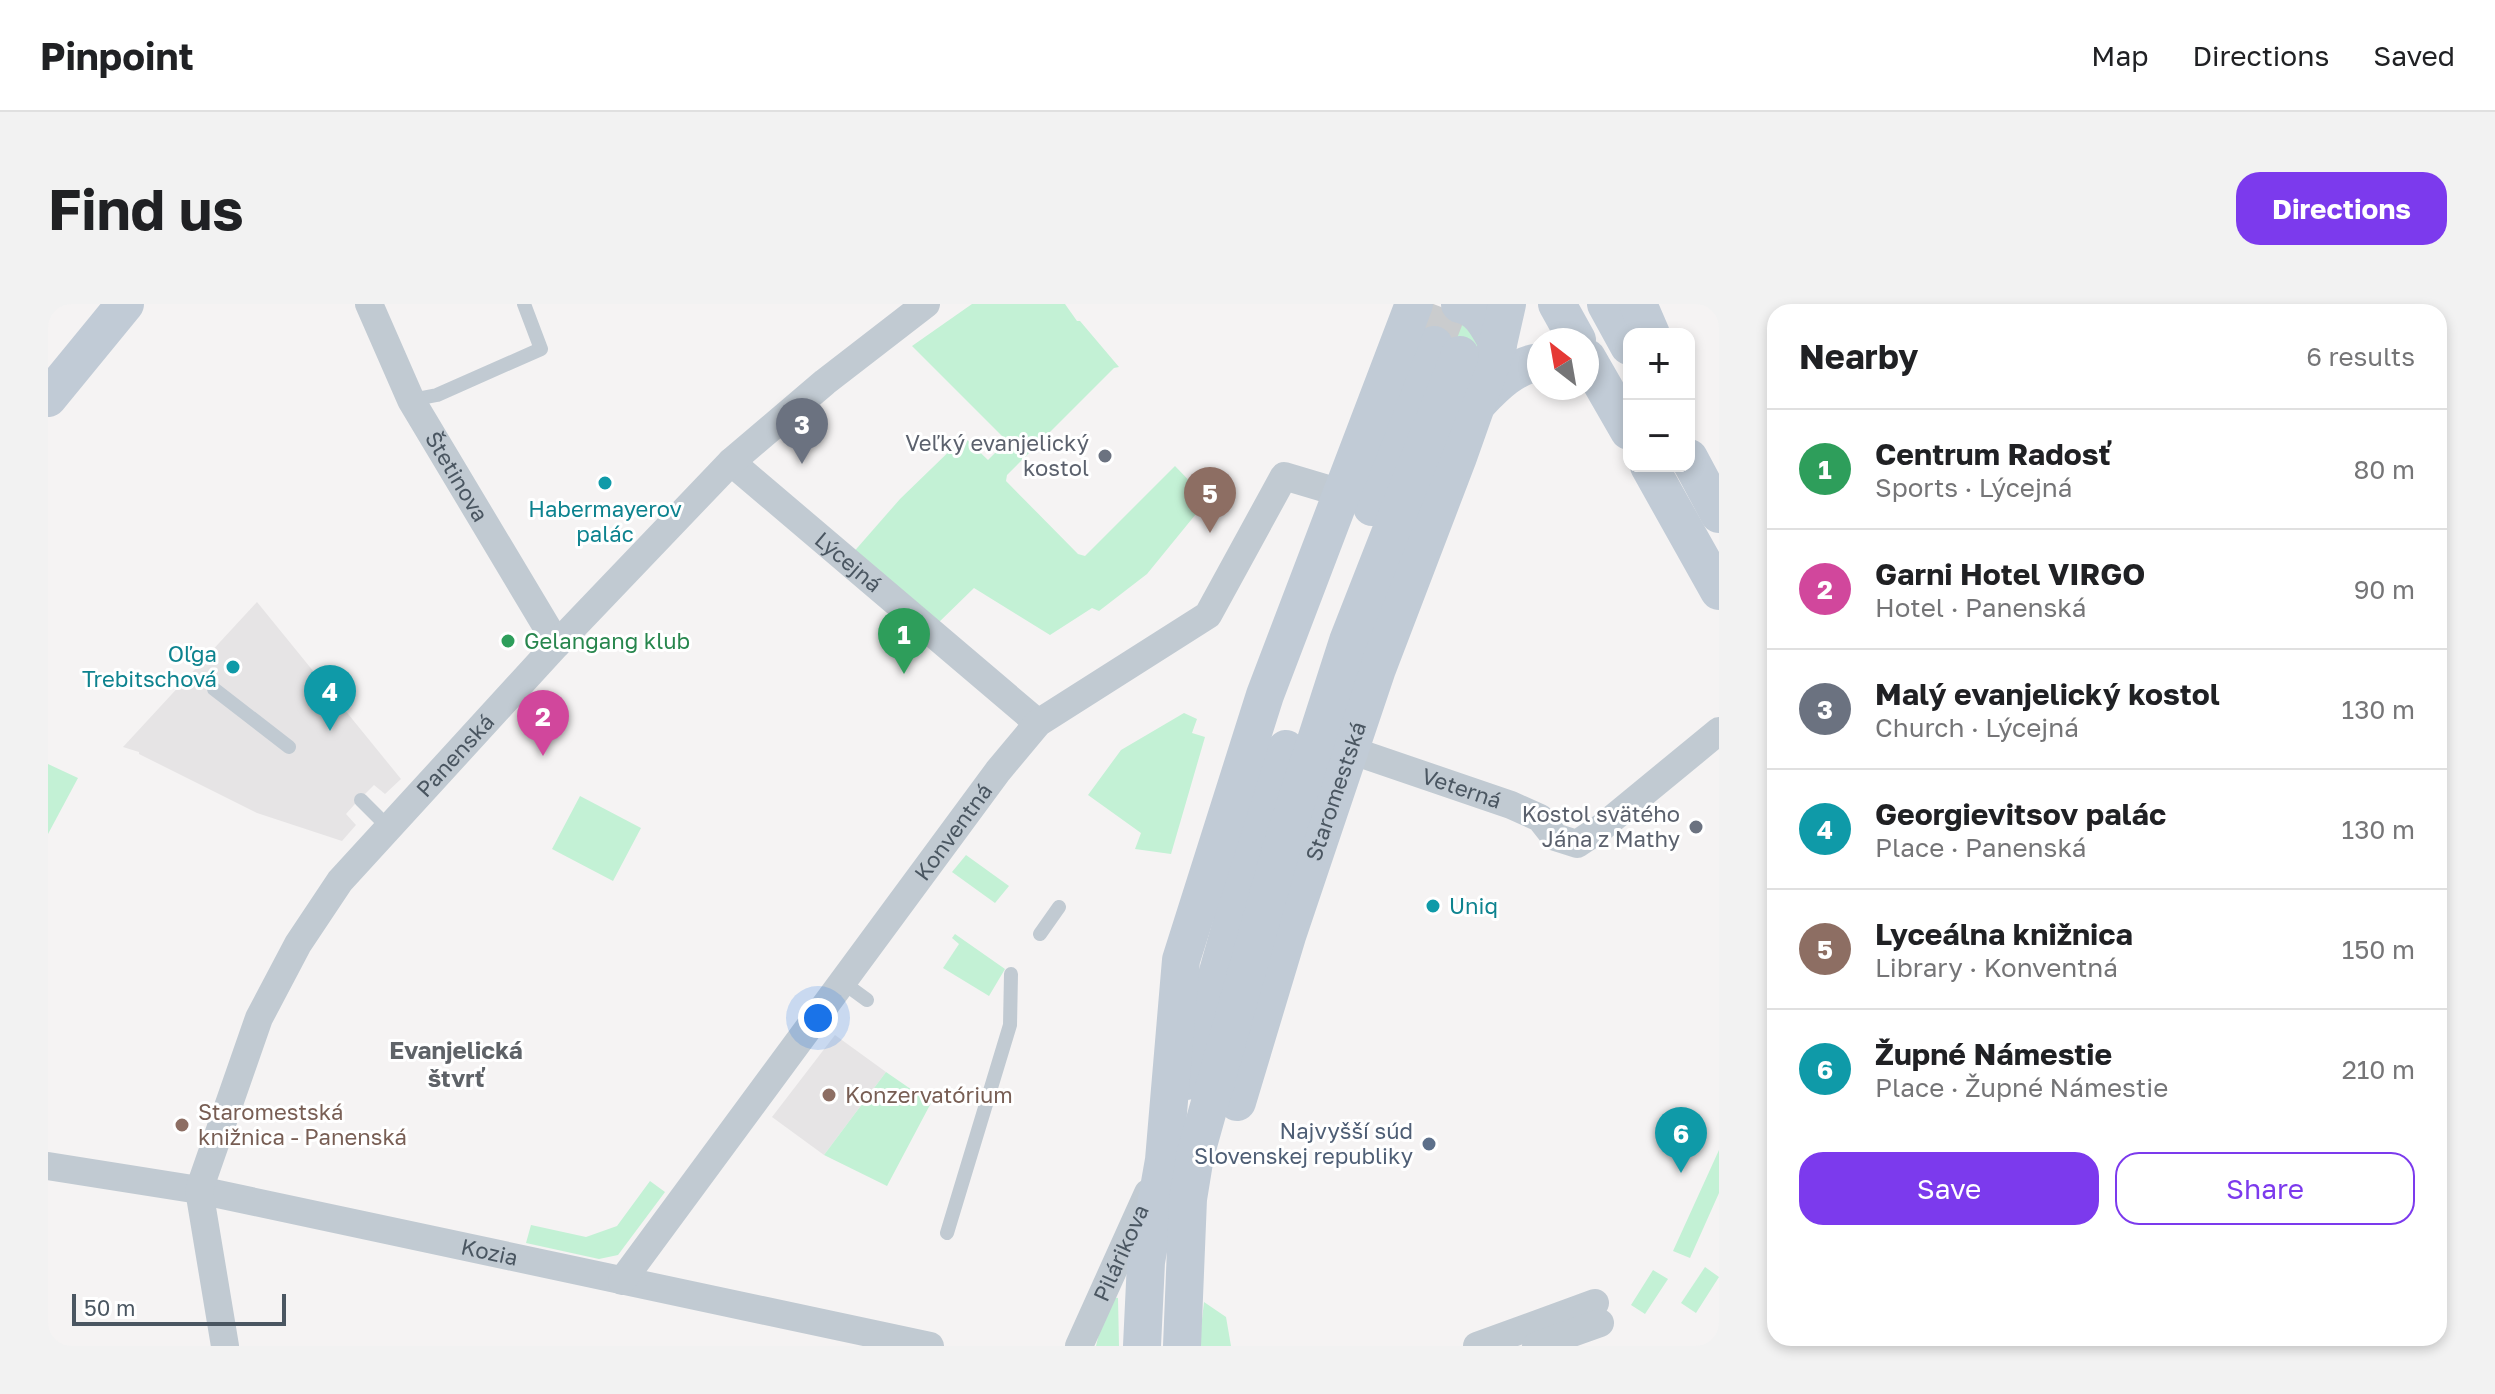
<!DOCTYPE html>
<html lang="en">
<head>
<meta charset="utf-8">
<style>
	body { margin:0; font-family:"Golos Text",sans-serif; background:#f2f2f2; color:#202124 }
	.controls { position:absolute; right:24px; top:24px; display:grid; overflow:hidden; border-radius:16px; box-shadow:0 4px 12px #0003 }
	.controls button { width:72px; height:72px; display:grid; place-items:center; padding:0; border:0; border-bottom:2px solid #e0e0e0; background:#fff; color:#202124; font:40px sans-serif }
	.compass { position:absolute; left:1479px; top:24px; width:72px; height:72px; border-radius:50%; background:#fff; box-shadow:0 4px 12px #0003; rotate:329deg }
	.scale { position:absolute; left:24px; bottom:20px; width:214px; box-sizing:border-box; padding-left:8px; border:4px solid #4a5661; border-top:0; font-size:22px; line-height:28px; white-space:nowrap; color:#4a5661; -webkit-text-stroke:6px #fff; paint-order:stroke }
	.you { position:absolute; left:770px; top:714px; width:28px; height:28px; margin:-20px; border:6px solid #fff; border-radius:50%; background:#1a73e8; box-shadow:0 0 0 12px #1a73e833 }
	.badge { display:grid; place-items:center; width:52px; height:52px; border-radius:50%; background:#7c3aed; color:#fff; font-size:26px; font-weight:700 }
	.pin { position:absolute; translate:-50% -66px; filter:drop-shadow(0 2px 4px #0008) }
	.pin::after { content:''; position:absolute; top:42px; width:28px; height:24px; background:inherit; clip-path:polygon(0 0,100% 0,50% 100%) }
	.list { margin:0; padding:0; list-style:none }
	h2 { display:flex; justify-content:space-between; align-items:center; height:104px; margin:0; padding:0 32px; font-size:34px }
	h2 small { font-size:26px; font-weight:400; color:#757577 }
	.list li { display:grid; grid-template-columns:52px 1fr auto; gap:24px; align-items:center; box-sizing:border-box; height:120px; padding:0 32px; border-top:2px solid #e0e0e0 }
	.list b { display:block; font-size:30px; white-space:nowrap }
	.list p { margin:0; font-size:26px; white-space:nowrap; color:#757577 }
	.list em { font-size:26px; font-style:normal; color:#757577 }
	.actions { display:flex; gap:16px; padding:24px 32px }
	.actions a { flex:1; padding:18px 0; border:2px solid #7c3aed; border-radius:24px; text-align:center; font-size:28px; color:#7c3aed }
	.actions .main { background:#7c3aed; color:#fff }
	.map { position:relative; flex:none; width:1671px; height:1042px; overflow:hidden; border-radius:24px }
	header { display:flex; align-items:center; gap:48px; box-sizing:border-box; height:112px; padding:0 40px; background:#fff; border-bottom:2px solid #e0e0e0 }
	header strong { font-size:38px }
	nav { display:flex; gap:44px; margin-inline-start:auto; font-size:28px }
	.intro { display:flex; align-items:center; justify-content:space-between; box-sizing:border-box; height:192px; padding:0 48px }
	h1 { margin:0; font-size:56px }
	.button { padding:20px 36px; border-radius:24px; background:#7c3aed; color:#fff; font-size:28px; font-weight:700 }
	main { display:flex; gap:48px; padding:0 48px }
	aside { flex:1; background:#fff; border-radius:24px; box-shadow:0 4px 12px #0003 }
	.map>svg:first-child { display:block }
	.education { fill:#e6e4e5 }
	.green { fill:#c3f1d5 }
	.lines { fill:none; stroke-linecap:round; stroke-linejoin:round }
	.secondary-tunnel { stroke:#caccce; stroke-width:38; stroke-dasharray:38 19; stroke-linecap:butt }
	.lane { stroke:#c1cad2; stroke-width:14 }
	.street { stroke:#c1cad2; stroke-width:28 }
	.secondary { stroke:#c1cbd6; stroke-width:38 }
	.worship-dot { fill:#6b7280; stroke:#fff; stroke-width:3 }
	.culture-dot { fill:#0f9aa8; stroke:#fff; stroke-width:3 }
	.leisure-dot { fill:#2e9e5b; stroke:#fff; stroke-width:3 }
	.education-dot { fill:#8d6e63; stroke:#fff; stroke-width:3 }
	.service-dot { fill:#5c6f8a; stroke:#fff; stroke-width:3 }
	.labels { text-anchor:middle; stroke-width:6; stroke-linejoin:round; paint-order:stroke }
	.worship-label { font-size:22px; fill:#5b616d; stroke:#fff; text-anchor:end }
	.street-label { font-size:22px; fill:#4a5661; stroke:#fff }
	.culture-label { font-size:22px; fill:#0d838f; stroke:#fff }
	.leisure-label { font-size:22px; fill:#27864d; stroke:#fff; text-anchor:start }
	.education-label { font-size:22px; fill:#785e54; stroke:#fff; text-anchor:start }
	.service-label { font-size:22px; fill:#4e5e75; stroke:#fff; text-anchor:end }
	.neighbourhood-label { font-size:24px; font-weight:bold; fill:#5f6368; stroke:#fff }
</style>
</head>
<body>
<header>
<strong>Pinpoint</strong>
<nav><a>Map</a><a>Directions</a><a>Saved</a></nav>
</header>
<div class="intro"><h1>Find us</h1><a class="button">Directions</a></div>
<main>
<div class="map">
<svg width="1671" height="1042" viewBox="0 0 1671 1042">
	<rect width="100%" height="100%" fill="#f5f3f3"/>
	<path class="education" d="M209,298L353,475L337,490L326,481L306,501L298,510L308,521L294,537L209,509L91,450V448L75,443Z
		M787,731L838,768L776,851L724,813Z"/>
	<path class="green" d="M924,0H1017L1029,17H1032L1071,63L1066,64L959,171L958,177L1030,250L1037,252L1127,162L1157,193L1152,205L1099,270L1051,307L1044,304L1002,331L926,284L887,322L803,251L852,195L916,133L940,156L959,137L864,42Z
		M1398,13L1408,14L1429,35L1431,50L1375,25L1388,15Z
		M1136,409L1149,415L1144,429L1157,433L1123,550L1087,545L1093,529L1040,491L1073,446Z
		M0,460L30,474L0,530Z
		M532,492L593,524L565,577L504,545Z
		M918,551L961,582L947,599L904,568Z
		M907,630L957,665L941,692L895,664L911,640L904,634Z
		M838,768L883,799L839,882L776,851Z
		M1671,846V889L1642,954L1625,947Z
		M602,877L617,888L570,951L551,955L478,939L483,921L538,933L569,922Z
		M1657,963L1671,973L1648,1009L1633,999Z
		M1605,966L1620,975L1597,1010L1583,1001Z
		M1060,993L1070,994L1071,1042H1048Z
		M1156,998L1178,1013L1183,1042H1151Z"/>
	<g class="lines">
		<path class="secondary-tunnel" d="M1386,41L1402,0"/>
		<path class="lane" d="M363,96L389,91L493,45L476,0
			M166,385L241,443
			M313,496L340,523
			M992,630L1011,603
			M793,677L819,696
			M899,929L962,721L963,670"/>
		<g class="street">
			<path id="s1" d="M321,0L363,96L509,340"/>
			<path id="s2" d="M683,158L990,419"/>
			<path id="s3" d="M1302,446L1463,501L1492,514L1507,533L1529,540L1553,524L1671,427"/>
			<path id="s4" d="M0,862L151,886L882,1042"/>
			<path id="s5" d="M574,977L950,467L990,419L1160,311L1236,172L1293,189"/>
			<path id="s6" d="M177,1042L151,886L211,714L250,640L292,577L509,340L683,158L777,78L878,0"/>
			<path id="s7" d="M1031,1042L1100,889"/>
			<path d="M1429,1042L1547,999"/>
			<path d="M1488,1042L1552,1019"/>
		</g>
		<g class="secondary">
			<path d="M1412,0C1433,5 1440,22 1450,40"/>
			<path d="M1509,0L1529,36"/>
			<path d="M1558,0L1581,42"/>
			<path d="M1590,0L1603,30"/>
			<path d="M1539,54L1581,127"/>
			<path d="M0,94L77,0"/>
			<path d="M1431,98C1447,81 1466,62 1491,58"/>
			<path d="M1641,154L1671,210"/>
			<path d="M1601,162L1671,287"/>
			<path d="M1324,203L1386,41"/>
			<path d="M1139,777L1208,534L1238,445"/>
			<path id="s8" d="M1189,798L1239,632L1329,365L1410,153L1450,40L1459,0"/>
			<path d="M1094,1042L1098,958L1116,856L1133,656L1217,391L1366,0"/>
			<path d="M1134,1042L1140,895L1147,852L1234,542L1300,337L1412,51"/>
		</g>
	</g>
	<g class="worship-dot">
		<circle cx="1057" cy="152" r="8"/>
		<circle cx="1648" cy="523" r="8"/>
	</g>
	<g class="culture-dot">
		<circle cx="557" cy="179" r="8"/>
		<circle cx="185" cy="363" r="8"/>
		<circle cx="1385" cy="602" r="8"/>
	</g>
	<circle class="leisure-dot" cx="460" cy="337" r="8"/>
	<g class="education-dot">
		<circle cx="781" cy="791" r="8"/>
		<circle cx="134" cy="821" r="8"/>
	</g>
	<circle class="service-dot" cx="1381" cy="840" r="8"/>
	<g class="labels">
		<g class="worship-label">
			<text x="1041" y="147">Veľký evanjelický<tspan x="1041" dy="25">kostol</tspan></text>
			<text x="1632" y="518">Kostol svätého<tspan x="1632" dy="25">Jána z Mathy</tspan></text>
		</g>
		<g class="street-label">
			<text dy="8" stroke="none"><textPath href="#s1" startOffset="194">Štetinova</textPath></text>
			<text dy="8" stroke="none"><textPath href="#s2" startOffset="154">Lýcejná</textPath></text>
			<text dy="8" stroke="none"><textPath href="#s6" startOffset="670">Panenská</textPath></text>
			<text dy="8" stroke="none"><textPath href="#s3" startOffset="118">Veterná</textPath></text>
			<text dy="8" stroke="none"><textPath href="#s8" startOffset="326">Staromestská</textPath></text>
			<text dy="8" stroke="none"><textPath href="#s5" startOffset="558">Konventná</textPath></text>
			<text dy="8" stroke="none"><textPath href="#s4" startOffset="450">Kozia</textPath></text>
			<text dy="8" stroke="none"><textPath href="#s7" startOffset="102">Pilárikova</textPath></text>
		</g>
		<g class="culture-label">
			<text x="557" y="213">Habermayerov<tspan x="557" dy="25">palác</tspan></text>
			<text x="169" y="358" text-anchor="end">Oľga<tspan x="169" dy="25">Trebitschová</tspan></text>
			<text x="1401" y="610" text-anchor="start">Uniq</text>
		</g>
		<g class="leisure-label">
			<text x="476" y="345">Gelangang klub</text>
		</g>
		<g class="education-label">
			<text x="797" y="799">Konzervatórium</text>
			<text x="150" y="816">Staromestská<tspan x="150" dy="25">knižnica - Panenská</tspan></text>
		</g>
		<g class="service-label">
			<text x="1365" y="835">Najvyšší súd<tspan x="1365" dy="25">Slovenskej republiky</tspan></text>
		</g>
		<g class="neighbourhood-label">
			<text x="408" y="755">Evanjelická<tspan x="408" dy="28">štvrť</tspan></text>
		</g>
	</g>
</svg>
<div class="controls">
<button>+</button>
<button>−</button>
</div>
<svg class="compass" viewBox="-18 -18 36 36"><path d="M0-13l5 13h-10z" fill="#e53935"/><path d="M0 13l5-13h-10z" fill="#757577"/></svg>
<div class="scale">50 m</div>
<div class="you"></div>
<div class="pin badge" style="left:856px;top:370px;background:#2e9e5b">1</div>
<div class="pin badge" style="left:495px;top:452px;background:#d1479c">2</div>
<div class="pin badge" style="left:754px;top:160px;background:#6b7280">3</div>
<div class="pin badge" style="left:282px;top:427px;background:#0f9aa8">4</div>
<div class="pin badge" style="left:1162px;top:229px;background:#8d6e63">5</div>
<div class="pin badge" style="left:1633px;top:869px;background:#0f9aa8">6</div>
</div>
<aside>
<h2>Nearby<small>6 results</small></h2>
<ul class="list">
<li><span class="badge" style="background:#2e9e5b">1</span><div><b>Centrum Radosť</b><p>Sports · Lýcejná</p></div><em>80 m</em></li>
<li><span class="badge" style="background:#d1479c">2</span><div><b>Garni Hotel VIRGO</b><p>Hotel · Panenská</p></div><em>90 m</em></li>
<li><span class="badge" style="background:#6b7280">3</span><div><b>Malý evanjelický kostol</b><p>Church · Lýcejná</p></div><em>130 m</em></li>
<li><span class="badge" style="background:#0f9aa8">4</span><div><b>Georgievitsov palác</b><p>Place · Panenská</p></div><em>130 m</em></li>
<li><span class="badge" style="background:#8d6e63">5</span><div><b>Lyceálna knižnica</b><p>Library · Konventná</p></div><em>150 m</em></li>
<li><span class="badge" style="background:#0f9aa8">6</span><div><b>Župné Námestie</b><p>Place · Župné Námestie</p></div><em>210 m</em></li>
</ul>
<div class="actions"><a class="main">Save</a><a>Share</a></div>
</aside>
</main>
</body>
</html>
